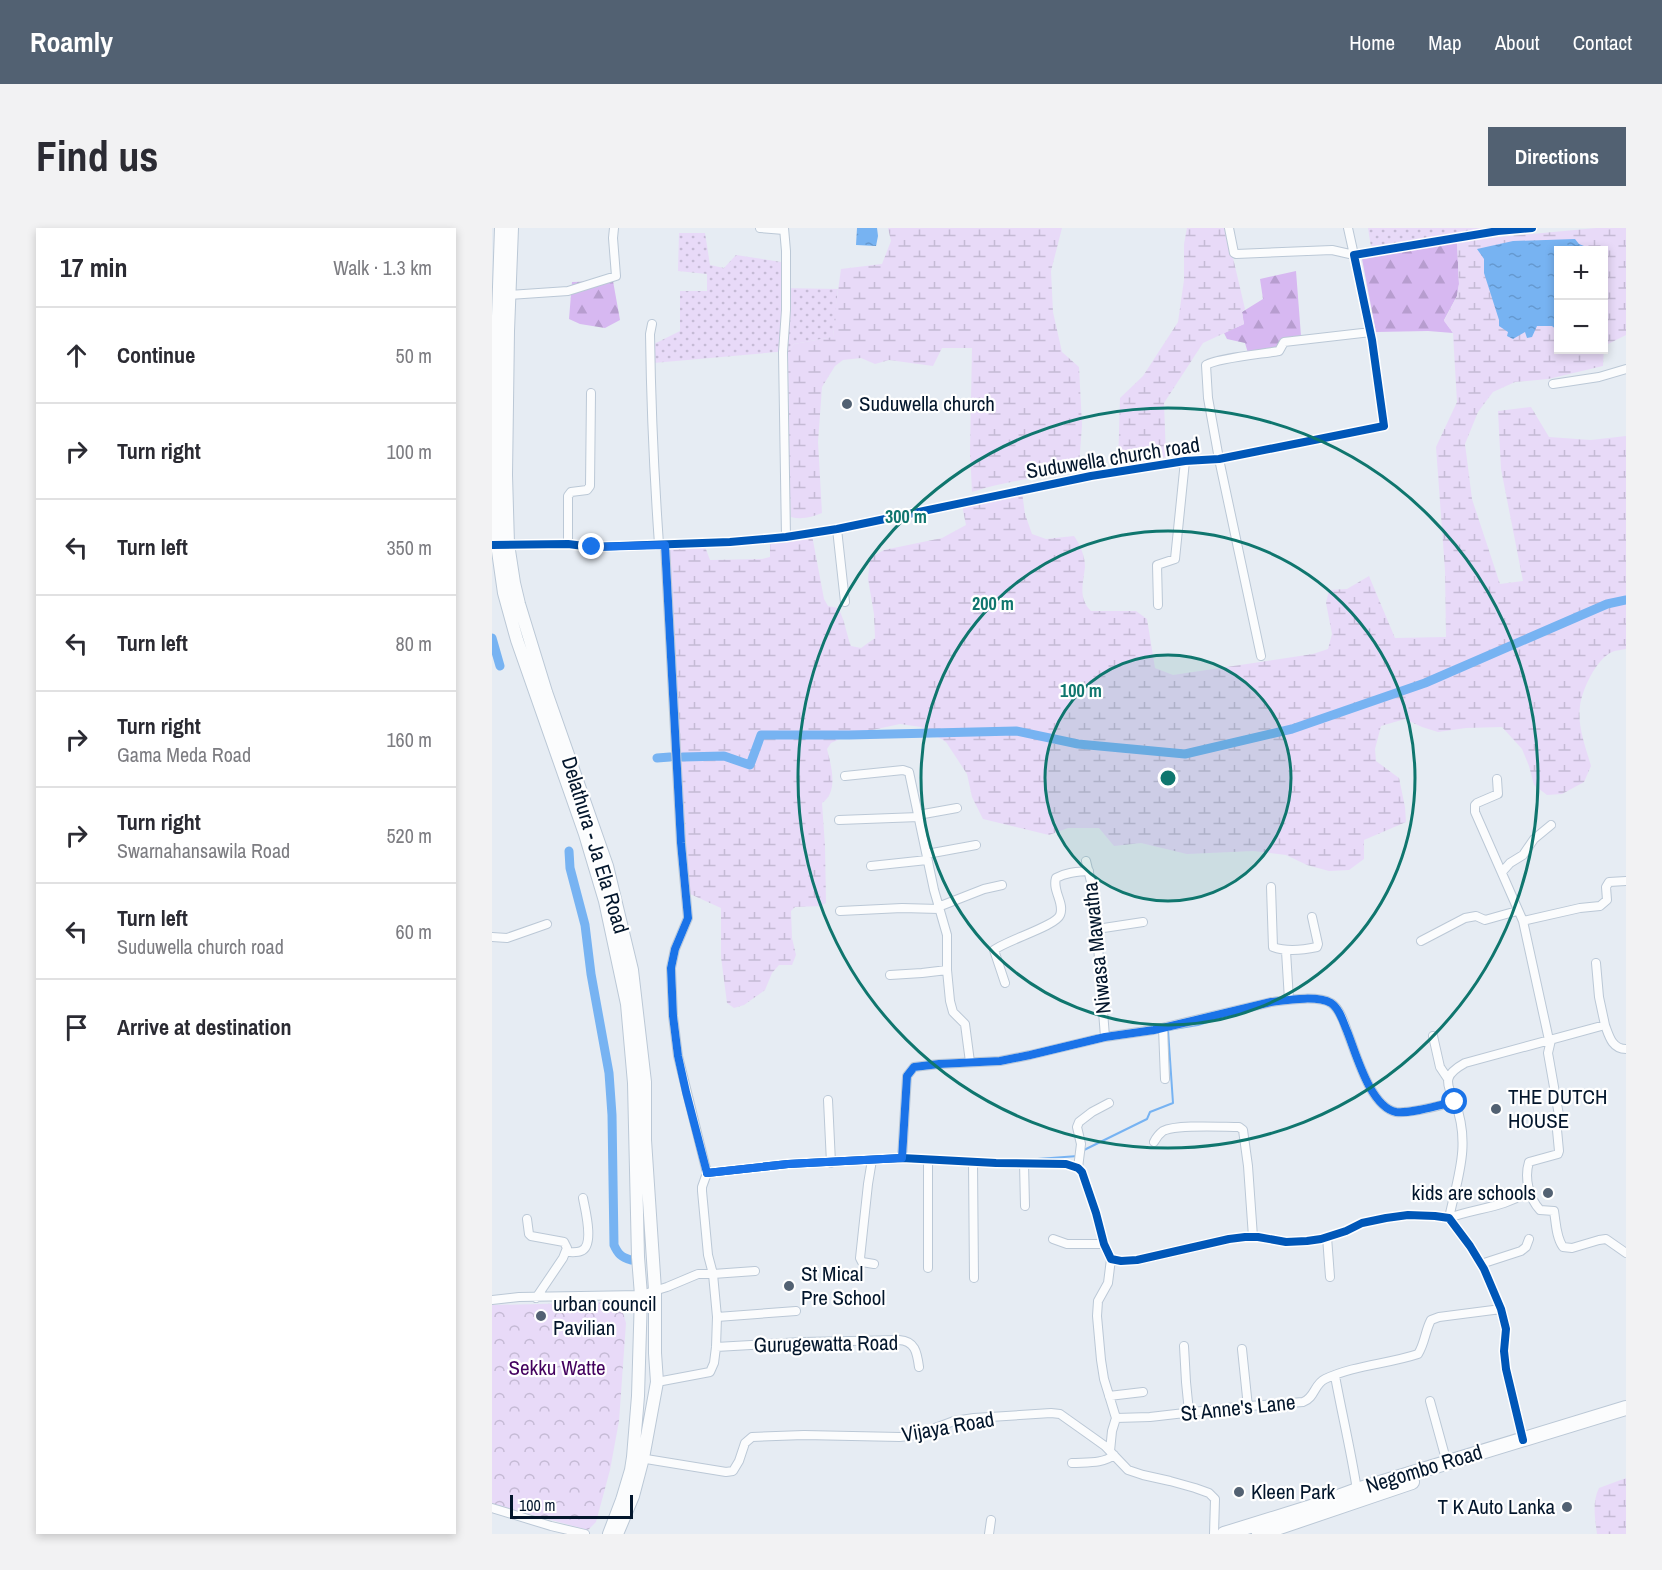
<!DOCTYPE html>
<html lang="en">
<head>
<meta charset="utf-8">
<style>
	body { margin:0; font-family:"Archivo Narrow",sans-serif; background:#f2f2f3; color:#2b2b33 }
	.controls { position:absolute; right:18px; top:18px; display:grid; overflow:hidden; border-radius:0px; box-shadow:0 3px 9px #0003 }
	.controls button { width:54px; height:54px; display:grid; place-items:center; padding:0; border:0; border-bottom:2px solid #e1e1e2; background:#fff; color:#2b2b33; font:30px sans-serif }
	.scale { position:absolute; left:18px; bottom:15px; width:123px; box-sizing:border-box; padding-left:6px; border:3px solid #03162c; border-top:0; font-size:16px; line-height:21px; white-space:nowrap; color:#03162c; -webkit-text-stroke:4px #fff; paint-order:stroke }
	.stop { position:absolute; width:18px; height:18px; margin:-14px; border:4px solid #1a73e8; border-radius:50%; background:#fff }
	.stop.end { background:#1a73e8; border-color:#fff; box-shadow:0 2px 6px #0008 }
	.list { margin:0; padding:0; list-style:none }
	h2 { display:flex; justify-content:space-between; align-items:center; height:78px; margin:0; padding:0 24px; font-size:26px }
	h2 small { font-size:20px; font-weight:400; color:#7c7c81 }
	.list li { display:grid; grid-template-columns:39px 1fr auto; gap:18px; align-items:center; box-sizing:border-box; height:96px; padding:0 24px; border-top:2px solid #e1e1e2 }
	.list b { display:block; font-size:22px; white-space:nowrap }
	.list p { margin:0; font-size:20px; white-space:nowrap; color:#7c7c81 }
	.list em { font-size:20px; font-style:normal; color:#7c7c81 }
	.icon { flex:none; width:33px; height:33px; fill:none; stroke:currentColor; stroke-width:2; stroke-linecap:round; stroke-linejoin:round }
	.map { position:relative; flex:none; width:1134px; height:1306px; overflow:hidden; border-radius:0px }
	header { display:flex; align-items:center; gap:36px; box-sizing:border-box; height:84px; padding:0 30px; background:#526172; color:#fff }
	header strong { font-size:28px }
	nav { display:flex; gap:33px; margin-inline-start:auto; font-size:21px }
	.intro { display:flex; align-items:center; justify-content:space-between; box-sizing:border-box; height:144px; padding:0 36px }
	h1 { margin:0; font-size:42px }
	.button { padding:15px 27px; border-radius:0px; background:#526172; color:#fff; font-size:21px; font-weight:700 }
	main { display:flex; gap:36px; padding:0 36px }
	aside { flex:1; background:#fff; border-radius:0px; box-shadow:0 3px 9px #0003 }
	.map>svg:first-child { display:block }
	.grass { fill:url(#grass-dots) }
	.forest { fill:url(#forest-firs) }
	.wetland { fill:url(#wetland-marsh); fill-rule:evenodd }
	.park { fill:url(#park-crowns) }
	.water { fill:url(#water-ripples) }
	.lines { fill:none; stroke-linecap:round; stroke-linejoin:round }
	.stream { stroke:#77b3f2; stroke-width:2 }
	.canal { stroke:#77b3f2; stroke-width:9 }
	.minor-casing { stroke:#bbc8d6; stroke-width:10 }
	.primary-casing { stroke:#bbc8d6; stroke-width:14 }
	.trunk-casing { stroke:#bbc8d6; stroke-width:16 }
	.minor { stroke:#fbfcfd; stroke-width:8 }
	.primary { stroke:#fbfcfd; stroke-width:12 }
	.trunk { stroke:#fbfcfd; stroke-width:14 }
	.cycleway-casing { stroke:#fff; stroke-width:11 }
	.cycleway { stroke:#0057b8; stroke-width:8 }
	.route { stroke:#1a73e8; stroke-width:8 }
	.ring { fill:none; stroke:#0f766e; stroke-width:3 }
	.poi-dot { fill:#526172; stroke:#fff; stroke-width:2 }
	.labels { text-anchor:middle; stroke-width:4.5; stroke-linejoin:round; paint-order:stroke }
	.poi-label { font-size:21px; fill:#03162c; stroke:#fff; text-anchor:start }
	.street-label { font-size:21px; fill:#03162c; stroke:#fff }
	.park-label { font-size:21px; fill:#44025f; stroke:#fff }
	.centre { fill:#0f766e; stroke:#fff; stroke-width:3 }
	.ring-label { font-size:18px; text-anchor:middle; font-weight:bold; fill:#0f766e; stroke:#fff; stroke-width:4.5; stroke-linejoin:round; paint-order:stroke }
</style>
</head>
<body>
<header>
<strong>Roamly</strong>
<nav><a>Home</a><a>Map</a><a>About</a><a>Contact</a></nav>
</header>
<div class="intro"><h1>Find us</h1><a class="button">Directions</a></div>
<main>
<aside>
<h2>17 min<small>Walk · 1.3 km</small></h2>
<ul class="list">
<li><svg class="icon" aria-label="ahead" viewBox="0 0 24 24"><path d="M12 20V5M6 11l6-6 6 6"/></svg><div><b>Continue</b></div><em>50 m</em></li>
<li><svg class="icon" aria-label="right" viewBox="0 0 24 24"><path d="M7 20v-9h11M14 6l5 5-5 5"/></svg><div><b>Turn right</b></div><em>100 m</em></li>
<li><svg class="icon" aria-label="left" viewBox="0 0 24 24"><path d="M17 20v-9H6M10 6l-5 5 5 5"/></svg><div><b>Turn left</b></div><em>350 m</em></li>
<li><svg class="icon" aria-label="left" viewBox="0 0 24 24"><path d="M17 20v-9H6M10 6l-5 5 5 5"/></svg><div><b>Turn left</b></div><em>80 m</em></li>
<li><svg class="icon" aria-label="right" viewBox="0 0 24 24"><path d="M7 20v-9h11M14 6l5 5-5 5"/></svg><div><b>Turn right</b><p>Gama Meda Road</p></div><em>160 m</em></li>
<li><svg class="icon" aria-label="right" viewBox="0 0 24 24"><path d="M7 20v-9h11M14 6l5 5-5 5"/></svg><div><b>Turn right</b><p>Swarnahansawila Road</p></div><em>520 m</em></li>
<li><svg class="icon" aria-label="left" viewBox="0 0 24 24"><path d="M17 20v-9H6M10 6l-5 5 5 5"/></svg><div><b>Turn left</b><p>Suduwella church road</p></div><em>60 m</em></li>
<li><svg class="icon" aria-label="arrive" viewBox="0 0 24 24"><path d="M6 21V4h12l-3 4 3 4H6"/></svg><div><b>Arrive at destination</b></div></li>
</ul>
</aside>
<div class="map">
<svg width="1134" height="1306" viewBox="0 0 1134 1306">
	<defs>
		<pattern id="grass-dots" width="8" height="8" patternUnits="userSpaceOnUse" patternTransform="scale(1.5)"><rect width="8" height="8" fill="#e8daf8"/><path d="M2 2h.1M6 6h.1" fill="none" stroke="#c5bad5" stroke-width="1.8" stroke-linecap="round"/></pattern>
		<pattern id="forest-firs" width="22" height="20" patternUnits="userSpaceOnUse" patternTransform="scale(1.5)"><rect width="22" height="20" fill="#d7b8f1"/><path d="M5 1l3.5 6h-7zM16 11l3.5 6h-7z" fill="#b79dcf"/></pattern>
		<pattern id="wetland-marsh" width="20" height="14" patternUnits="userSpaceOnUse" patternTransform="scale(1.5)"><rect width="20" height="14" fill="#e8daf8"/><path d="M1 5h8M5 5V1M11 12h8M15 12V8" fill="none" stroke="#c5bad5"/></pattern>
		<pattern id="park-crowns" width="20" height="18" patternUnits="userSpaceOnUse" patternTransform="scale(1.5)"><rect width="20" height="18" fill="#e8daf8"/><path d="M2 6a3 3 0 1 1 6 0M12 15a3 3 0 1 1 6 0" fill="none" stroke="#c5bad5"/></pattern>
		<pattern id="water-ripples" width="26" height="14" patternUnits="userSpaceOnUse" patternTransform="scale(1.5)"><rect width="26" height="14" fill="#77b3f2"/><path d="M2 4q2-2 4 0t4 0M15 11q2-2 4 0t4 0" fill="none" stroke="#6599d0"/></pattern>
	</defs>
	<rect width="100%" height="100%" fill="#e6ecf3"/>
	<path class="grass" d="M876,0H999L879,19Z
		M187,5H213L218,37L232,40L244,27L289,34V60L346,61L341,109L302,116L296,123L161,135L162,116L188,103V63H215V46L186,43Z"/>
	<path class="forest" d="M965,13L967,56L965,68L952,92L961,105L936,103L884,104L870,31Z
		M804,43L809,108L790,110L785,120L756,125L753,115L735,111L732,105L752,96L750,84L771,71L768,51Z
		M121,53L128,92L113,100L88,96L77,91L80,54Z"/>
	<path class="wetland" d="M396,0H570L559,43L561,84L570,124L587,139L590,197L587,238C578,246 566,244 555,247C530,252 504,256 480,264L478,223L480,120H450L441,138L397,132L383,136L369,130L351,132L343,138L330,159L326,214L330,285C320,289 310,292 299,289L297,244L296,123L302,116L341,109L343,84L349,41L390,36L399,13Z
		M695,0H734L753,81L750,84L752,96L711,115L672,175L674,229L626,239L628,170L651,148L686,94L692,52V16Z
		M1104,0H1134V107L1112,118L1111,138L1056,151L1023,154L1001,164L986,184L973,216L980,271L1008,356L1031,353L1009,241L1006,183L1039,179L1057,209L1099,212L1134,208V421C1130,422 1124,422 1120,424C1104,431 1090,462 1088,478C1085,498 1094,520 1099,538L1092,554L1070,566L1055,567L1042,557L1037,538L1030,521L1010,499L974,500L946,504L930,499L913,491L889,498L883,521L884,533L907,550L913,579L914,594L872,612V631L857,642L837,643L815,637L794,627L761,623L695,626L649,615L622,618L607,600H576L557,607L491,591L480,569L475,546L454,514L429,499L408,496L357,507L339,515L335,521C339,537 347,564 330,575L333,618L334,675L329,678L303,679L299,683L300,710L304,727L300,737H287L280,745L273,762L252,777L242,780L235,775L229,729V680L198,666L195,656L177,318L212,316L218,332L270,331L278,329V308L319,302L332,371L336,378L346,380C353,392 354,405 359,418L369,420L383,410L382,386L376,351L378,330L392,322L450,310L474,297L470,277L530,264L533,286L540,306L554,311L582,308C588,316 593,328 593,339C591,356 586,370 599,383H644L655,391L663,440L681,447L821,426L836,421L840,406L834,375L837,362L855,361L877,348L903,410L954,409L953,342L944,219L965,174L961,105L952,93L965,68L967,56L965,13ZM1066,22H1112V122H1066Z
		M1134,1250V1306H1105C1103,1290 1100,1274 1107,1260Z"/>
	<path class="park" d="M128,1074L134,1095L127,1193L118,1242L104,1294L96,1302L0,1276V1077Z"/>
	<path class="water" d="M365,0H385L386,8L384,18L364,17Z
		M1083,11L1087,16L1102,22H1066V103L1060,98H1045L1040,109L1035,110L1033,104L1021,111L1015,108L1016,104L1007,98V92L992,45V31L985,21L1021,13Z"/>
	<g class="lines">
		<path class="stream" d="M590,923L655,891L658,884L681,875L676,802L706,797L725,791
			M532,932L586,928"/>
		<path class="canal" d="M0,410L8,438
			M191,529L232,528L258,537L269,507H357L524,503L586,516L693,526L800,501L933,455L1115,376L1134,372
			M165,530L178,529
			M77,623L78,640L93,697L99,746L117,845L120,887L122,1017C126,1026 129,1029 139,1032"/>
		<defs>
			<path id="minor" d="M268,0L292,2
				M292,0L294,23V82L291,124L294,309
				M737,0L742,25L744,26L840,22L862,27L856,0
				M17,67L76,63L124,48L121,10L122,0
				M160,96L158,106C159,176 162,246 167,316
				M1061,156L1107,149L1134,141
				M345,301L353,374
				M13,316H76L100,319L238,314L294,309L345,301L599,248L693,233L727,231L892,198L880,112L862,27L1006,3L1040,0
				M76,316V268L79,264L95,262L98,258L99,165
				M666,377L665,337L683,331L693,233
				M769,428L727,231L716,170L714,137C726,130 770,126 787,123L792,114L879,104
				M353,548L411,542L417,544L442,662L455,707V742L458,773L461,784L473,796L478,834
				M1005,551L1006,566L985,575L983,577V584L1031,693L1057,812
				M426,587L465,580
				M347,592L427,589
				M435,626L484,617
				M594,633L602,666L613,809
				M379,638L435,632
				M1010,644L1018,635L1031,627L1042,611L1059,597
				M779,659L781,719C795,724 811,722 825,719L826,716L820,689
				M446,679L492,661L510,657
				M348,683L410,680L447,681
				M1031,693L1088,680L1108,678L1115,672L1114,659L1117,654L1134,653
				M605,701L651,694
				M0,709L15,710L55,696
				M929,713L973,690L984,688L993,692L1025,683
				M794,723L797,772
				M1104,735L1107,769L1113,797
				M398,747L430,745L455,742
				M513,755L502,722C515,712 564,698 568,687C573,675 560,663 564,650C575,644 585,644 597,643
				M671,800L673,851
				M941,808L948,839L956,851
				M1059,812L1056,825L1068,893L1065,902L1067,923L1066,926L1037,934C1032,950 1037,970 1048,982L1062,983C1064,995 1064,1009 1071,1019L1080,1020L1107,1012L1114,1011L1134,1025
				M336,872L339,935
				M963,874C952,853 953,846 973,835L1113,797C1117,808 1120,821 1134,821
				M662,914C664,910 667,906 671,903C685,896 730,899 747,899L751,902L756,938L761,1009
				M410,930L415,848L422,839L447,836L508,833L538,827L613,809L661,802L779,774C795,772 825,767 839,775C848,781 852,794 855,803C864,825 878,879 904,884C918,886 948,877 963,874C979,916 966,948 957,990
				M380,932L376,956L368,1030L370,1034L382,1036
				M481,934L482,1050
				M532,935L533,978
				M586,940L589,916L585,899L587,894L600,884L617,875
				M215,945L296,936L410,930L504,935L574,936L586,940L590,944L604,985L612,1016L619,1031L629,1033L645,1032L737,1011L753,1009H766L794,1014L815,1013L829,1011L854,1003L870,995L894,990L916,987L943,988L957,990L978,1018L992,1041L1009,1081L1014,1101L1012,1123L1014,1141L1031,1212
				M957,990C983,980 1013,980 1036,963
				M35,991L37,1006L39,1008L72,1014L75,1020L71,1030L44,1070
				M835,1009L838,1049
				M561,1011L575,1016H612
				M74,1024C79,1024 85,1025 89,1023C103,1018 93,981 91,970
				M989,1036L1029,1023L1034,1019L1037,1011
				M436,1040V931
				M0,1072L27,1069L149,1067L175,1059L206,1046H221L216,1027L210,963V959L215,945L186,828L181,788L179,740L183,721L196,690L189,615L173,317
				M225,1089L304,1083
				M692,1118L694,1154L697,1184
				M224,1119L310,1114L407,1112C423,1113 425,1124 427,1139
				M750,1121L756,1179
				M843,1148C850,1186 859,1223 865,1262
				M165,1154L218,1144L222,1135L224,1119L225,1089L221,1046L263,1043
				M617,1168L651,1164
				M938,1173L955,1235
				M624,1190L658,1189L745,1179L811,1174C823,1170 822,1156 833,1151C863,1137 896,1136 926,1126C933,1115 933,1103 939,1092L947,1089L1009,1081
				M618,1223L620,1203L624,1190L612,1151L609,1132L605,1088L606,1073L616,1055L619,1031
				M148,1230L234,1244L241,1243L247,1233L253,1215L260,1209L312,1207L408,1209L424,1207L462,1193L482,1190L559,1185L568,1186L599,1208L613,1218L636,1242L651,1247L678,1253L703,1260L717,1265L723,1271L722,1306
				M580,1235C594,1234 611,1236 622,1227
				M0,1280L59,1298L93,1306
				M497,1306L499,1292"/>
			<path id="primary" d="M9,0L4,147L5,316L12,365L25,412L93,606L113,673L135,776L142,855L146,1029L149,1067L146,1168L141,1229L139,1242L130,1272L117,1306
				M20,0L16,103L14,247L16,316L22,355L27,376L54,464L115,638L140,742L153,854V912L163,1062V1125L165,1154L151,1230L141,1268L125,1306"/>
			<path id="trunk" d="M732,1306L816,1280L865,1262L1134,1180
				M767,1306L920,1254"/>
		</defs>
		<use href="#minor" class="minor-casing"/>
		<use href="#primary" class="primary-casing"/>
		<use href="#trunk" class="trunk-casing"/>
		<use href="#minor" class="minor"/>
		<use href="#primary" class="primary"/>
		<use href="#trunk" class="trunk"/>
		<defs>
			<path id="cycleway" d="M0,317L76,316L100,319L238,314L294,309L345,301L599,248L693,233L727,231L892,198L880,112L862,27L1006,3L1040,0
				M215,945L296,936L410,930L504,935L574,936L586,940L590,944L604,985L612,1016L619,1031L629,1033L645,1032L737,1011L753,1009H766L794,1014L815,1013L829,1011L854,1003L870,995L894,990L916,987L943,988L957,990L978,1018L992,1041L1009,1081L1014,1101L1012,1123L1014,1141L1031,1212"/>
		</defs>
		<use href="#cycleway" class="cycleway-casing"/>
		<use href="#cycleway" class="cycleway"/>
	</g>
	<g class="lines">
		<path class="route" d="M100,319L173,317L189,615L196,690L183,721L179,740L181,788L186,828L194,864L215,945L296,936L410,930L415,848L422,839L447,836L508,833L538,827L613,809L662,802L779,774C795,772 825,767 839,775C848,781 851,794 855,803C864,825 878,879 904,884C920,886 946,877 963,874"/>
	</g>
	<circle cx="676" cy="550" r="123" fill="#0f766e" fill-opacity=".12"/>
	<g class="ring">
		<circle cx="676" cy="550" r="123"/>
		<circle cx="676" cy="550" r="247"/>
		<circle cx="676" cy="550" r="370"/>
	</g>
	<g class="poi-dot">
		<circle cx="355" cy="176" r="6"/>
		<circle cx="1004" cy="881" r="6"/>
		<circle cx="1056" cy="965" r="6"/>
		<circle cx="297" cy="1058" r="6"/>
		<circle cx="49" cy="1088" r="6"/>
		<circle cx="747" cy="1264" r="6"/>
		<circle cx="1075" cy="1279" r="6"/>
	</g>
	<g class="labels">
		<g class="poi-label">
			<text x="367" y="183">Suduwella church</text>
			<text x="1016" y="876">THE DUTCH<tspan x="1016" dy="24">HOUSE</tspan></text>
			<text x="1044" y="972" text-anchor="end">kids are schools</text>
			<text x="309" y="1053">St Mical<tspan x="309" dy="24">Pre School</tspan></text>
			<text x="61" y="1083">urban council<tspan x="61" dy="24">Pavilian</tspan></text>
			<text x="759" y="1271">Kleen Park</text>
			<text x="1063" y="1286" text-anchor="end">T K Auto Lanka</text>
		</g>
		<g class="street-label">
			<text transform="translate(621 230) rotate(-9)" y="7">Suduwella church road</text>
			<text transform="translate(103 617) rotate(73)" y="7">Delathura - Ja Ela Road</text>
			<text transform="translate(605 720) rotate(-96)" y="7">Niwasa Mawatha</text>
			<text transform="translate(334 1116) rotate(-1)" y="7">Gurugewatta Road</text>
			<text transform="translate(746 1180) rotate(-6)" y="7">St Anne's Lane</text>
			<text transform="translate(456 1199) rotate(-10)" y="7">Vijaya Road</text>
			<text transform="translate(932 1241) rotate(-17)" y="7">Negombo Road</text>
		</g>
		<g class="park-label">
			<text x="65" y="1147">Sekku Watte</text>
		</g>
	</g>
	<circle cx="676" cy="550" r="9" class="centre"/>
	<g class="ring-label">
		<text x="414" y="295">300 m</text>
		<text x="501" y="382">200 m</text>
		<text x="589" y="469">100 m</text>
	</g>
</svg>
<div class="controls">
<button>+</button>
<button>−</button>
</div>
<div class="scale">100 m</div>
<div class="stop" style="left:963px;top:874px"></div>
<div class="stop end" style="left:100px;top:319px"></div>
</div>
</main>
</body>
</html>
